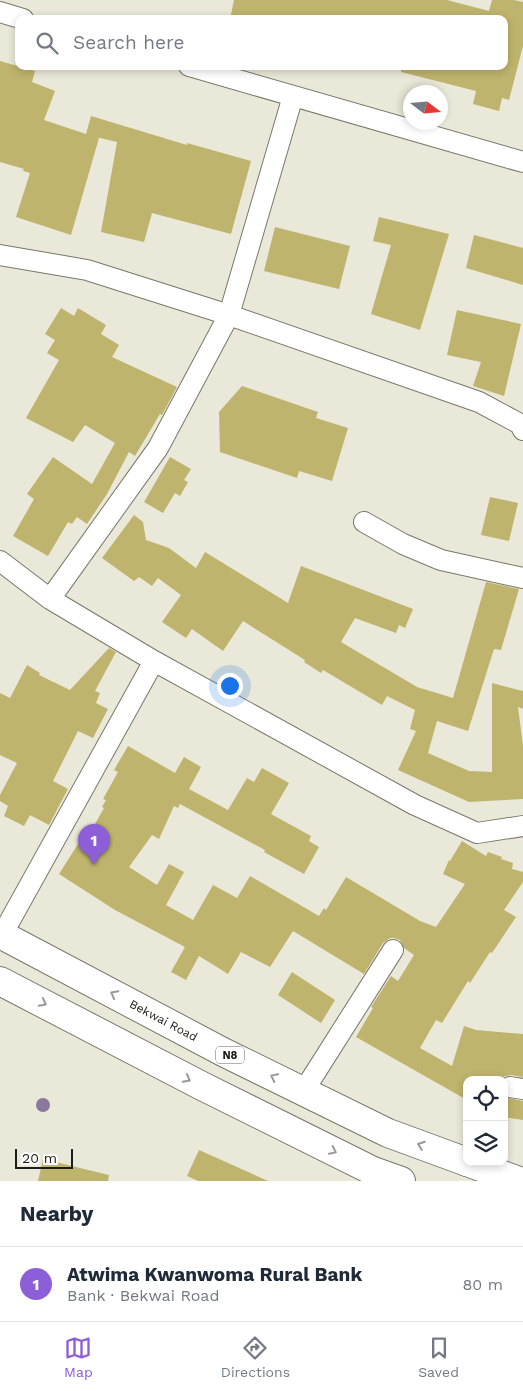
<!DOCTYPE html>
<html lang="en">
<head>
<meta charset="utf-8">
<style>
	body { margin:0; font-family:"Work Sans",sans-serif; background:#f2f2f3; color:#1f2937 }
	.controls { position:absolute; right:15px; bottom:15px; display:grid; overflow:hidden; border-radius:10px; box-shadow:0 2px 8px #0003 }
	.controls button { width:45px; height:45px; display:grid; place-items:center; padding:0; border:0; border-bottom:1px solid #e0e1e3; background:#fff; color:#1f2937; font:25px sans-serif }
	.compass { position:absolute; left:403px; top:85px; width:45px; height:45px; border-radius:50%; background:#fff; box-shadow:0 2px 8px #0003; rotate:106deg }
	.scale { position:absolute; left:15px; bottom:12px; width:58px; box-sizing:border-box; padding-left:5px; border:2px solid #1d1c16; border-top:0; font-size:14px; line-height:18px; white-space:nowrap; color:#1d1c16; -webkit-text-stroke:4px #fff; paint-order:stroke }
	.you { position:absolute; left:229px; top:685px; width:18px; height:18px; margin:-12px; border:4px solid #fff; border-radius:50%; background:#1a73e8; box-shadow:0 0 0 8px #1a73e833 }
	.badge { display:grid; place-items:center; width:32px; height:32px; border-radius:50%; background:#8c5ed8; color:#fff; font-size:16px; font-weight:700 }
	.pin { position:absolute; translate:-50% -41px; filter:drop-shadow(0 1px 2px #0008) }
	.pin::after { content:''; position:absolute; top:26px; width:18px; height:15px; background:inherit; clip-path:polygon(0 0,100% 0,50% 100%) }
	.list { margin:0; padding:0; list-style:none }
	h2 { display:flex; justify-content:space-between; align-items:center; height:65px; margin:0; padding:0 20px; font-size:21px }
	h2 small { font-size:16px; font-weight:400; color:#747a83 }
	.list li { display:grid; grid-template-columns:32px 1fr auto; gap:15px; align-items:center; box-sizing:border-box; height:75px; padding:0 20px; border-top:1px solid #e0e1e3 }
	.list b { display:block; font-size:19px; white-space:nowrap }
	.list p { margin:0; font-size:16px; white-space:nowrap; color:#747a83 }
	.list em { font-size:16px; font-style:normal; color:#747a83 }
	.icon { flex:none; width:28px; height:28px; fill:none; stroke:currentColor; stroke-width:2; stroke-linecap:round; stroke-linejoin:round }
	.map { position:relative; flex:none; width:523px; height:1181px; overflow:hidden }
	.search { position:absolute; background:#fff; box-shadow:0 2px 8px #0003; left:15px; right:15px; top:15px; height:55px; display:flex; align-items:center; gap:12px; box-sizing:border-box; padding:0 18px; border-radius:10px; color:#747a83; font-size:19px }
	.sheet { height:140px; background:#fff }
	nav { display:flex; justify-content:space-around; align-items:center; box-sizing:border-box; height:70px; border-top:1px solid #e0e1e3; background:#fff; font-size:14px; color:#747a83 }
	nav a { display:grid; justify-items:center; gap:2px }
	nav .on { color:#8c5ed8 }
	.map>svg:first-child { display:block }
	.building { fill:#bfb46d }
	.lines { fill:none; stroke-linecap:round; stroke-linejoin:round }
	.minor-casing { stroke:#7a7769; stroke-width:22 }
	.highway-casing { stroke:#7a7769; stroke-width:30 }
	.minor { stroke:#fff; stroke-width:20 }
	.highway { stroke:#fff; stroke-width:28 }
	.tree { fill:#8a799a }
	.oneway { stroke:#999996 }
	.labels { text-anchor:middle; stroke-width:4.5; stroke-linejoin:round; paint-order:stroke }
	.shield { fill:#fff; stroke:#61605c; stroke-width:1 }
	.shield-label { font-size:11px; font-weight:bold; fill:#1d1c16 }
	.street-label { font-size:12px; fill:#1d1c16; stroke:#fff }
</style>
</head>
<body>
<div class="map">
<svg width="523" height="1181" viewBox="0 0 523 1181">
	<rect width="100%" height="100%" fill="#eae8d8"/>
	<path class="building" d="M234,0H447L489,11L492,0H514L523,2V46L509,100L502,98L499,111L473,104L476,91L401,72L402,66H504V19H230Z
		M0,61L35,71L32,82L55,91L44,120L86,134L91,116L187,145V143L251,161L231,234L152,213L144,242L101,232L117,142L96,137L99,138L71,235L16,217L30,173L23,171L24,169L0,162Z
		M379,217L449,234L420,330L371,314L391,245L373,241Z
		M275,227L350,246L339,289L264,271Z
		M474,235L523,248V285L466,268Z
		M61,308L74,316L78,308L106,325L101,334L119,345L112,357L177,387L162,415L160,414L135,456L129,452L107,494L87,524L77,517L72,524L68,522L48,556L13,536L34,499L27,494L53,457L92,484L115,443L85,425L73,442L26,418L59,360L47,353L55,340L45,334Z
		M457,310L521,324L504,396L473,386L481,362L447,355Z
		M242,386L318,412L316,418L348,428L332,481L299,471L297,478L220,452L219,412Z
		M170,457L191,469L184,480L188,482L180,496L175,493L163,513L144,502Z
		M490,497L518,503L509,541L481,535Z
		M134,515L143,522L146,540L169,548L196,568L205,552L288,603L301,566L413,609L405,628L399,625L396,633L355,618L341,642L417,687L453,698L486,582L519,589L501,650L494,649L468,731L437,721L428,753L469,771L492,772V683L523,691V709L518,707L523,746V799L469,802L398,770L416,731L410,729L415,710L387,696L382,705L323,670L321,673L304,662L305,660L243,621L223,651L192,629L186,638L162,622L181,595L158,578L152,586L139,577L134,581L102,558Z
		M109,648L116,652L95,691L100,693L96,703L108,709L93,738L78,731L53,781L68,789L49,825L30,815L24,826L4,816L8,806L0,801V795L17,763L0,755V693L10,698L27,665L40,673L39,675L70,690Z
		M128,746L175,773L184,757L201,767L189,789L228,810L247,778L254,782L262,768L289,783L271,814L311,836L309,841L319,847L304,874L264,852L265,850L180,804L178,808L174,806L159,839L152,835L129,867L157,885L169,864L184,872L166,905L193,920L213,885L237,898L250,876L319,916L324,908L326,910L346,877L420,921L436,927L465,884L443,874L449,860L450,861L462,841L486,856L488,852L502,857L501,859L513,863L512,869L523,872V882L504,910L516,917L492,953L490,952L470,983L468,981L442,1023L436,1020L420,1048L452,1066L464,1026L476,1030L523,1034V1077L511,1075L505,1076L501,1080H467V1100L356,1037L373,1008L371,1007L391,976L398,981L414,955L404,948L400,940L394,938H390L383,943L364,974L293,931L270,967L241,952L228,974L199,956L186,980L171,972L185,947L115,910L59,874L78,844L82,847L104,808L102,807L106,800L103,799L118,772L114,770Z
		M292,972L335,1000L321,1023L278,995Z
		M504,1097L523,1101V1120L504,1117Z
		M199,1150L268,1181H198L187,1176Z
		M43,1159L109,1175L108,1181H38Z"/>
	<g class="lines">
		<defs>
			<path id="minor" d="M0,12L23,19
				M189,66L523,162
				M0,255L87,270L229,315L479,402L520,424L523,430
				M364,522L403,544L441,560L523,578
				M0,561L50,599L154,661L415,805L477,833L523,826
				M50,599L158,448L229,315L293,96
				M2,935L154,661
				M510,1087L523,1089
				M303,1092L393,950"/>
			<g id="highway">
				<path id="s1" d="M0,934L223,1052L388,1133L467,1162"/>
				<path d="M0,981L202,1086L373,1171L401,1181"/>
				<path d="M467,1162L519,1181"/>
			</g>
		</defs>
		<use href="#minor" class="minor-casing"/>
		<use href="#highway" class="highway-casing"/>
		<use href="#minor" class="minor"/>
		<use href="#highway" class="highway"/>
	</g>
	<circle class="tree" cx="43" cy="1105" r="7"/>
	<defs><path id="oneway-chevron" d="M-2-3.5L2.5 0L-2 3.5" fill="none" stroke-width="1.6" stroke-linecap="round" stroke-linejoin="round" transform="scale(1.25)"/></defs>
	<g class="oneway">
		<use href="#oneway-chevron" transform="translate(114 994) rotate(-152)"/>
		<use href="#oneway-chevron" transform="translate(43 1003) rotate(28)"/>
		<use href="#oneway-chevron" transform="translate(274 1077) rotate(-154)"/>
		<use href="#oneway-chevron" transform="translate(187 1079) rotate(28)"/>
		<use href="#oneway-chevron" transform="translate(421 1145) rotate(-160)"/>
		<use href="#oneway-chevron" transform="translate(333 1151) rotate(26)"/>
	</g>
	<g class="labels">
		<rect class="shield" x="216" y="1046.5" width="28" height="17" rx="4"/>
		<g class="shield-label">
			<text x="230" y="1059">N8</text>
		</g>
		<g class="street-label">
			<text dy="4" stroke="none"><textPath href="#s1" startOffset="185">Bekwai Road</textPath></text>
		</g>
	</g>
</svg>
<div class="controls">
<button><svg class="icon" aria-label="locate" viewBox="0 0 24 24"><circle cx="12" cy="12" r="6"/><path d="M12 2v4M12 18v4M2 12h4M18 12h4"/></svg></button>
<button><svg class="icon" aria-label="layers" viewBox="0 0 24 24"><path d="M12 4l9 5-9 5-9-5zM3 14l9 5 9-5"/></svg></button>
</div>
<svg class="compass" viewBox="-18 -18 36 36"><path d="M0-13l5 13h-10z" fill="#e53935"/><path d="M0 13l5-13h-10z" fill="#747a83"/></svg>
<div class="scale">20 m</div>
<div class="you"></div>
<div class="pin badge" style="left:94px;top:865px">1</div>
<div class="search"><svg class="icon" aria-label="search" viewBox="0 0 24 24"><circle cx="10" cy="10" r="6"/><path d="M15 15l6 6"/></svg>Search here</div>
</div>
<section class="sheet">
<h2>Nearby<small></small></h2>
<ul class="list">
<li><span class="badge">1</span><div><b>Atwima Kwanwoma Rural Bank</b><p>Bank · Bekwai Road</p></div><em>80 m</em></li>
</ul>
</section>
<nav>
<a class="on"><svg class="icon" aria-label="map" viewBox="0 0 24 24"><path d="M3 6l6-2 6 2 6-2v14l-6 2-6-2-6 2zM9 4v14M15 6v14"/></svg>Map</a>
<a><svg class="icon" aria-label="directions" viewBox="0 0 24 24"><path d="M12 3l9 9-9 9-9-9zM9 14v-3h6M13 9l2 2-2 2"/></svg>Directions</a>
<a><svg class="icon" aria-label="saved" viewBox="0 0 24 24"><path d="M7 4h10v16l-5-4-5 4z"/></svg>Saved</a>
</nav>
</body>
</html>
